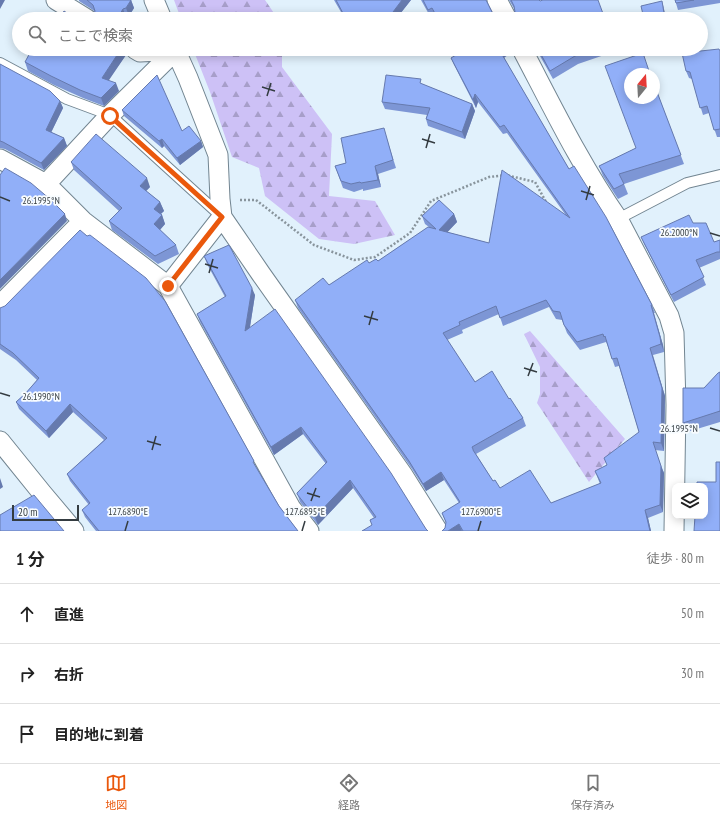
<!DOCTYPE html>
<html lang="ja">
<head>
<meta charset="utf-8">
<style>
	body { margin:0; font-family:"PT Sans Narrow","Noto Sans JP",sans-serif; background:#f2f2f2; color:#222 }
	.controls { position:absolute; right:12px; bottom:12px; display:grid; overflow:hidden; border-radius:8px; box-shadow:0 2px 10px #0003 }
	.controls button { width:36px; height:36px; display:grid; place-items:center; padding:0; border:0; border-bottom:1px solid #e0e0e0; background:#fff; color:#222; font:20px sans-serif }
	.compass { position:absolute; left:624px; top:68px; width:36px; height:36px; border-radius:50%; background:#fff; box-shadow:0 2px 10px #0003; rotate:18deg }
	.scale { position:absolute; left:12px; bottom:10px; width:67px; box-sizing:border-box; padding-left:4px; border:2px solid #343c41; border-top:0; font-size:11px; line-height:14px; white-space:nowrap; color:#343c41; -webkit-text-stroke:3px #f8fcff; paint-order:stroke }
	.stop { position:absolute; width:12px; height:12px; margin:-9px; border:3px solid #ea580c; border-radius:50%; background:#fff }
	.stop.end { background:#ea580c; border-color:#fff; box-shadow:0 1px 4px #0008 }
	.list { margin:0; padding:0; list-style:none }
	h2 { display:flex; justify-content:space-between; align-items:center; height:52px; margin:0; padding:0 16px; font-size:17px }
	h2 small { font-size:13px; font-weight:400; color:#767676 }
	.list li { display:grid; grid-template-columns:26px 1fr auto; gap:12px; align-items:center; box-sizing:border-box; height:60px; padding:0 16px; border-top:1px solid #e0e0e0 }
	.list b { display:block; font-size:15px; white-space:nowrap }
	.list em { font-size:13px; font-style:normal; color:#767676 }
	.icon { flex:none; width:22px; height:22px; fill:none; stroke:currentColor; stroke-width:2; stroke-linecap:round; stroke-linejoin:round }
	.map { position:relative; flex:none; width:720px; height:531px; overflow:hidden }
	.search { position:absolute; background:#fff; box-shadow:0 2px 10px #0003; left:12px; right:12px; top:12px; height:44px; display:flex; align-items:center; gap:10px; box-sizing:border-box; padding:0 14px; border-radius:22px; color:#767676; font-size:15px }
	.sheet { height:232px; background:#fff }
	nav { display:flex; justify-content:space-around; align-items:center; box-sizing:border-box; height:56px; border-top:1px solid #e0e0e0; background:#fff; font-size:11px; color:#767676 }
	nav a { display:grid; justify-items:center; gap:2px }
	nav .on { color:#ea580c }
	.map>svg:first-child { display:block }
	.forest { fill:url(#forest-firs) }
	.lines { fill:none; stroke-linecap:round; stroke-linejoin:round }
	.service-casing { stroke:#728591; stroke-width:12 }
	.minor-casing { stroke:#728591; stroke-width:21 }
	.path { stroke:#88949c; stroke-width:2.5; stroke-dasharray:2 2; stroke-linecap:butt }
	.service { stroke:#fff; stroke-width:10 }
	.minor { stroke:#fff; stroke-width:19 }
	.wall { fill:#7d96d5; fill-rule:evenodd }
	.shaded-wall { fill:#667aae }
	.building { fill:#91aff8; stroke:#667aae; fill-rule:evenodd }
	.route { stroke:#ea580c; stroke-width:5 }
	.ticks { fill:none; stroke:#343c41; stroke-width:1.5 }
	.ticks-label { font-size:10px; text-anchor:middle; fill:#343c41; stroke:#f8fcff; stroke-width:3.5; stroke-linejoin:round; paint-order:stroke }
</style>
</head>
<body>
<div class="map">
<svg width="720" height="531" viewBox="0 0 720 531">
	<defs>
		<pattern id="forest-firs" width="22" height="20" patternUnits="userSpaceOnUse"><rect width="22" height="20" fill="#cdc1f6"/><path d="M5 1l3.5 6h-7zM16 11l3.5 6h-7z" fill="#a79ec9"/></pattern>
	</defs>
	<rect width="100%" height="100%" fill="#e1f1fc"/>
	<path class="forest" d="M174,0H265L278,19H181Z
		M193,49H282V67L332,134L329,196L375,201L395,235L354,244L319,239L265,196L259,168L232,157L210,92Z
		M530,331L625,439L589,482L537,403L540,394V367L524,334Z"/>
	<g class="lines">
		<defs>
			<path id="service" d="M0,63L67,99L110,115L221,216
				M618,219L687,183L720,175"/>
			<path id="minor" d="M56,0L87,19
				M154,0L162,19
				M497,0L507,19
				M135,49L140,52L176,50
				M175,49L188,78L218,155L220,199L222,217L261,274L403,475L438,531
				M522,49C552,106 581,166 618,219L669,316L674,333L676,405L674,531
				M0,159L46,184L83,221L168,286L291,508L309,531
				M46,184L110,115L176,50
				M168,286L222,217
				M0,305L83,221
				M0,441L42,493L74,531"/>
		</defs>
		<use href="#service" class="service-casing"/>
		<use href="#minor" class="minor-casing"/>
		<path class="path" d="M240,200H256L314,245L354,260L375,257L410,233L431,201L489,177L506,175L535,182L546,202"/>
		<use href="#service" class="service"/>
		<use href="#minor" class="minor"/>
	</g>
	<path class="wall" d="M79,0H131L134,8L129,16L126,17L125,19H91L93,17L95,12L93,10L79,1Z
		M334,0H411L396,19H345Z
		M421,0H486L494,16L497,19H437L435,16L431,18Z
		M509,0H539L540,1L514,17L515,12V10Z
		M675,0H720V3L678,10Z
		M361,49H367L362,51Z
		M464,49H511L512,52L504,58L569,169L652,305L655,313H654L663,345L664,352L653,355L665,396L664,451L655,450L664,473L663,512L648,518L651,531H442L445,528L446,523L442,513L459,503L444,480L426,491L412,469L298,308L295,300L329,285L369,263L378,261L429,227L425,224L422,216L454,214L457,222L447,232L489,243L565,214L507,133L503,134L478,102L476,108L454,65L451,58L464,50ZM549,307L556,319L562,320L567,333L580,350L606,342L607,344L615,367L619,366L639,432L607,465L595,471L600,484L551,503L500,488L493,481L476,454L526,426L523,418L509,399L475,382L447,340L463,333L462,330L499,314L503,326Z
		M536,49H615L616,51L578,64L553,79Z
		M720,51V137H717L709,113L703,115L692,79L689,78L686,71Z
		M126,55L108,80L119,91L104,106L83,98L54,85L28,71L25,62Z
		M0,64L60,101L63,108L51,132L64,138L67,146L44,170L5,149L0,148Z
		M422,84L472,104L475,111L465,139L428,126L426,119L427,115L385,109L382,102Z
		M654,84L684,164L624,184L628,194L618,199L603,176L599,166L636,148Z
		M122,110L201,141L203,147L180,165L164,146L162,148L124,116Z
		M386,136L396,168L378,174L381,187L363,191V189L354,192L343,188L335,166L346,163Z
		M71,162L150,187L146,191L160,202L164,211L161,214L162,215L165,224L160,230L176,245L179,254L158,264L112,230L109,221L119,211L74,170Z
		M693,223L714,242L720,240V259L699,268L706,285L674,302L644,244L641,237Z
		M204,256L255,295L250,327L426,529L372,525L370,520L374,518L353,488L318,525L300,502L297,493L326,464L303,434L274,455L200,322L197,314L225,297L207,264Z
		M0,308L255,466L279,506L298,531H96L85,517L82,510L89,505L70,481L67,474L104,440L73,412L49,438L19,409L16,402L25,394L37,380L16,360L0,349Z
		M720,372V422L687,432L683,423L704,388Z"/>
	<path class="shaded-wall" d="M0,0H5L0,9Z
		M131,0L134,8L129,16L126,8Z
		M402,0H411L396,19H390V16Z
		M662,1L664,9L666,19H665Z
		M123,9L126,17L125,19H117Z
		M121,49H124L126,55L105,86L102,78Z
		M502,49H511L512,52L503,58L500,51Z
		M116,83L119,91L104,106L101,98Z
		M475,94L478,102L476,108L473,100Z
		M60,101L63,108L49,137L46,130Z
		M472,104L475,111L465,139L462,132Z
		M64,138L67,146L44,170L41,163Z
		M162,139L164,146L162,148L159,141Z
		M201,141L203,147L180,165L177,158Z
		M375,166L378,174L381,187L378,180Z
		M147,178L150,187L143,194L140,186Z
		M160,202L164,211L157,217L154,209Z
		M65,214L67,221L0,289V280Z
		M454,214L457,222L442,238L439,230Z
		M162,215L165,224L157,233L154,224Z
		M252,288L255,295L248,339L245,331Z
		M651,305L663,345L664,352L661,344Z
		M650,348L665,396L664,451L661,443Z
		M70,404L73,412L49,438L46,431Z
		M301,427L303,434L274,455L271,447Z
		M661,466L664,473L663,512L660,505Z
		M441,472L444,480L426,491L423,484Z
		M0,478L3,487L0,489Z
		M350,480L353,488L318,525L315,517Z
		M645,510L648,518L651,531H650Z
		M459,524L462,531H448Z"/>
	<path class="building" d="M87,0H131L126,8L123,9L117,19H91L93,17L95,11L93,5Z
		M336,0H402L390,16V19H346Z
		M423,0H486L494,16L497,19H455L454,16L447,19H438L432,8L428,10Z
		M511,0H539L540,1L543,0H598L605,19H511L514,17L515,12L514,6Z
		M675,0H694L676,3Z
		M662,1L665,19H644L641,6Z
		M64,11L76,19H59Z
		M32,49H121L102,78L116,83L101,98L80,90L51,76L25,62Z
		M464,49H502L500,51L569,169L574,166L606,217L652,305H651L660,337L661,344L650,348L662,388L661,443L653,442L661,466L660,505L645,510L650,531H463L459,524L448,531H442L445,528L446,522L442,513L460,502L441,472L423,484L409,461L295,300L323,278L329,285L367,260L369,263L376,259L378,261L428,227L436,229L422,216L439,200L454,214L439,230L489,243L502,170L570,218L504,125L500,127L475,94L473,100L451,58L464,50ZM546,300L553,311L560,312L564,325L577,342L603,334L604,337L605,336L612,359L617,358L639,432L604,458L607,465L595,471L601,483L551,503L530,470L500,488L495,480L493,481L473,450V449L472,447L523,418L510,398L509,399L492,371L475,382L443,333L460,325L459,322L496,306L500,318Z
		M538,49H596L575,56L550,71Z
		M719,49L720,51V129L714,130L707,106L700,108L690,72L686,71L682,53Z
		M643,53L650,74H630V98H654V84L681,155L619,174L624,184L614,189L599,166L636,148L605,66Z
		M0,64L50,91L60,101L46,130L64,138L41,163L3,142L0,141Z
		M157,75L182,131L189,126L201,141L177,158L162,139L159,141L122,110Z
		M386,75L421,79L420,83L472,104L462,132L426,119L430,108L382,102Z
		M384,128L393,160L375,166L378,180L361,183L360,182L351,184L341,181L335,166L346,163L341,138Z
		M96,134L147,178L140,186L160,202L154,209L162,215L154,224L176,245L155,256L109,221L122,208L71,162Z
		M5,168L31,183L51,200L65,214L0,280V175Z
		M689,215L693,223H706L714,242L720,240V252H717L696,260L704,277L671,295L641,237Z
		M80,230L87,236L90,235L146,278L165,301L254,461L253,462L279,506L298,531H99L82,510L90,503L67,474L107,438L70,404L46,431L16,402L25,394L39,378L13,353L0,344V308L5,306Z
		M229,245L252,288L245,331L275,309L391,473L426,529L428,531H362L372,525L370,520L376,517L350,480L315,517L297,494V493L327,462L301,427L271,447L197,314L226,296L204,256Z
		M720,372V412V411L683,423V388H704L718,373Z
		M716,462H720V531H694L695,516H705V486H697V482H716Z
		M34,495L64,531H0V515Z"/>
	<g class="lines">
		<path class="route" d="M110,116L222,217L168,286"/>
	</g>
	<path class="ticks" d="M262,87L275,91M267,96L271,83M422,139L435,143M426,148L430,134M581,191L594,195M0,197L10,201M586,200L590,186M710,233L720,236M205,264L218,268M209,273L213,259M364,316L378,320M369,325L373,311M524,368L537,372M528,376L533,363M0,393L10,396M710,428L720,431M147,441L161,445M152,450L156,436M307,493L320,497M311,501L316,488M125,531L128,521M302,531L305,521M478,531L481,521"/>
	<g class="ticks-label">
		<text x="41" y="204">26.1995°N</text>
		<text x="679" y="236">26.2000°N</text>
		<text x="41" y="400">26.1990°N</text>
		<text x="679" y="432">26.1995°N</text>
		<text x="128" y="515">127.6890°E</text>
		<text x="305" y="515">127.6895°E</text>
		<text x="481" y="515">127.6900°E</text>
	</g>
</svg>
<div class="controls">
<button><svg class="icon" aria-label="layers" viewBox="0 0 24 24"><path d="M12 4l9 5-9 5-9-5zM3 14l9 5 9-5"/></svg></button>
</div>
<svg class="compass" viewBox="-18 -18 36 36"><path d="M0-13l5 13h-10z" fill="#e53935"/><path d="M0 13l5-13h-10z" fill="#767676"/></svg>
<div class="scale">20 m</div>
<div class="stop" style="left:110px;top:116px"></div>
<div class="stop end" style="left:168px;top:286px"></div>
<div class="search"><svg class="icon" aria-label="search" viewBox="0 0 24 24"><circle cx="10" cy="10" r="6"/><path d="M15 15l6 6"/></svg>ここで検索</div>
</div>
<section class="sheet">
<h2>1 分<small>徒歩 · 80 m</small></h2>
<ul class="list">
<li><svg class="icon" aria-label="ahead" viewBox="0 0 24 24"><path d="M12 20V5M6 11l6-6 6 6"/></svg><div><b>直進</b></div><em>50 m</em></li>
<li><svg class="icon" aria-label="right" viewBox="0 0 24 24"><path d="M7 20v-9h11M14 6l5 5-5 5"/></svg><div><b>右折</b></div><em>30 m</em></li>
<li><svg class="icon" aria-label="arrive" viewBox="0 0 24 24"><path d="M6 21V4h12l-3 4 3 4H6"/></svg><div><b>目的地に到着</b></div></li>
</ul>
</section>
<nav>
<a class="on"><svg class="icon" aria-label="map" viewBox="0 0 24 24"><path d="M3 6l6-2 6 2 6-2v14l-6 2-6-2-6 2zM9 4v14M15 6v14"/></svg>地図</a>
<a><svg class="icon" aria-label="directions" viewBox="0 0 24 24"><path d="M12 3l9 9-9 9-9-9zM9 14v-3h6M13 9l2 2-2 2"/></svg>経路</a>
<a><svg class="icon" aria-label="saved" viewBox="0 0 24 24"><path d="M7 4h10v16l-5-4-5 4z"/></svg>保存済み</a>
</nav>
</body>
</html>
